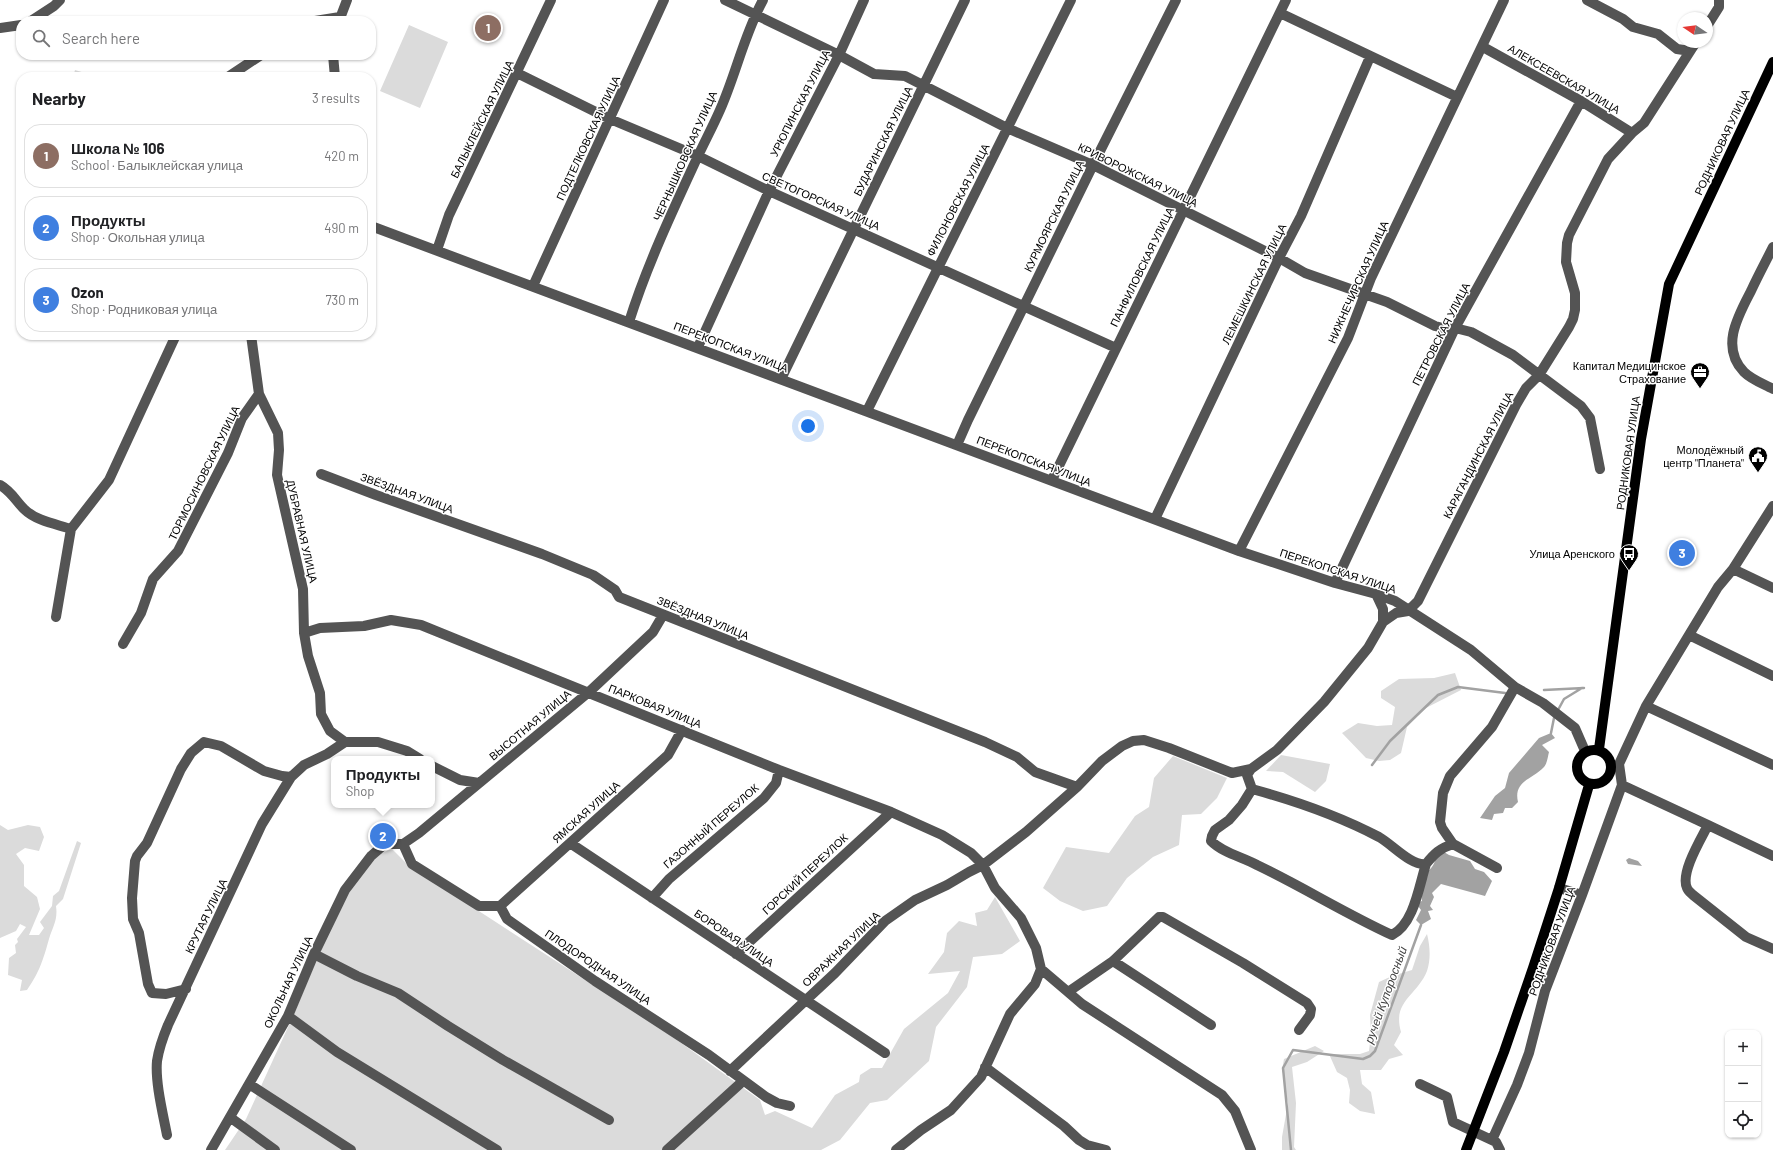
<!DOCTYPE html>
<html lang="en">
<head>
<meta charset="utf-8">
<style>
	body { margin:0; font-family:Barlow,sans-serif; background:#f2f2f2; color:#202124 }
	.controls { position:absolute; right:12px; bottom:12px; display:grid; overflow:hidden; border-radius:8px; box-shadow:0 1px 3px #0004 }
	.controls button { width:36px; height:36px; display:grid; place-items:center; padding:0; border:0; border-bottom:1px solid #e0e0e0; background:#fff; color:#202124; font:20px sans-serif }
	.compass { position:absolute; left:1677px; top:12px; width:36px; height:36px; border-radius:50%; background:#fff; box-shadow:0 1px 3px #0004; rotate:283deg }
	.you { position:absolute; left:808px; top:426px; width:14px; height:14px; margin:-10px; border:3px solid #fff; border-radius:50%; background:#1a73e8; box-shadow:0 0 0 6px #1a73e833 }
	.badge { display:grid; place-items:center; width:26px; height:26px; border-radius:50%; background:#d93025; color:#fff; font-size:13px; font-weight:700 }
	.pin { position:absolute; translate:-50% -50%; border:2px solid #fff; box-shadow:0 1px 4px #0006 }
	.popup { position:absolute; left:331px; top:756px; width:104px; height:52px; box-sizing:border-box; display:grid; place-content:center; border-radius:8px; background:#fff; filter:drop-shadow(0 1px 3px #0005); font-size:13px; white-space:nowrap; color:#757577 }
	.popup b { font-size:15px; color:#202124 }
	.popup::after { content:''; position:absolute; left:50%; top:100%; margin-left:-8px; border:8px solid transparent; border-top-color:#fff }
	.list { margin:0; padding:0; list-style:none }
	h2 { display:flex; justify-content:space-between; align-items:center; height:52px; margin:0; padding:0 16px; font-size:17px }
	h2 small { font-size:13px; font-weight:400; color:#757577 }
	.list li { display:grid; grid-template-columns:26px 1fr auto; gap:12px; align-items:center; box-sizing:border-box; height:64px; margin:0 8px 8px; padding:0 8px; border:1px solid #e0e0e0; border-radius:16px }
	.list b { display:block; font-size:15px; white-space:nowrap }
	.list p { margin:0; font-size:13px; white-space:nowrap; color:#757577 }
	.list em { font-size:13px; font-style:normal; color:#757577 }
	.icon { flex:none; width:22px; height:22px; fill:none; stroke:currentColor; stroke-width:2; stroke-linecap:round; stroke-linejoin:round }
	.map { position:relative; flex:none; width:1773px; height:1150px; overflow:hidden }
	.search { position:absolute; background:#fff; box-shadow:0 1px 3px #0004; left:16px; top:16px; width:360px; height:44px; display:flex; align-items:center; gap:10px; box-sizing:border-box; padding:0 14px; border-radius:16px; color:#757577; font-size:15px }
	.panel { position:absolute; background:#fff; box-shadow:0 1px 3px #0004; left:16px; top:72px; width:360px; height:268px; border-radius:16px }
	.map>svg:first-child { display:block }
	.green { fill:#dbdbdb }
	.water { fill:#a2a2a2 }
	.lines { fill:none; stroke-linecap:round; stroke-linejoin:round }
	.stream { stroke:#a2a2a2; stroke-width:2.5 }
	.minor { stroke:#545454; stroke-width:10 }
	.major { stroke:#000; stroke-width:10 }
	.labels { text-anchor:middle; stroke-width:3; stroke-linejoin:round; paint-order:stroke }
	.street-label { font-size:11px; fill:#000; stroke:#fff }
	.poi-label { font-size:11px; fill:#000; stroke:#fff; text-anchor:end }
	.water-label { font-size:12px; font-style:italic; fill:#434343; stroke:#fff }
</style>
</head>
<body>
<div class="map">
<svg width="1773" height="1150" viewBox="0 0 1773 1150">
	<rect width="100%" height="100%" fill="#fff"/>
	<path class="green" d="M409,25L448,42L420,108L380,91Z
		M75,70L85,73L88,77H73Z
		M1455,673L1461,690L1424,709L1407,727L1401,753L1390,760L1379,761L1366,758L1342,733L1358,723L1377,726L1392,725L1395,707L1381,698V691L1399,679L1434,678Z
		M1281,755L1330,764L1326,781L1315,792L1283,772L1266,771Z
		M1173,756L1227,778L1217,798L1201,814L1182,815L1179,845L1153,857L1127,878L1107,906L1083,911L1060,901L1043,888L1066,847L1109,853L1135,816L1149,807L1154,778Z
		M0,825L8,830L28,825L40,827L44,837L39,851L25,848L16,854L24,865V886L37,897L40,909L29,935H39L44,928L40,922L52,906L53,896L59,891L77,841L81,843L63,899L56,906C58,920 53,926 49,939C43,960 40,971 27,990L20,991L22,980L8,975L9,958L16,953L15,945L18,942L17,939L26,927L20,924L16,931L0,938Z
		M392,849L408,865L673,1037L760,1100L765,1115L775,1111L812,1128L835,1095L859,1082L860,1075L871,1068H882L904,1029L948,993L960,971L928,974L944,952L947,933L959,921L977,926L975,913L987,910L995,897L1020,941L1002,954L973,957L967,987L936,1027L929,1061L887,1100L870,1103L840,1140L821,1150H225L246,1119L294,1014L337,910L374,856Z
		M1427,934C1430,946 1431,959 1427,971C1417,996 1392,1001 1401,1032L1394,1045L1403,1055L1389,1059L1381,1070H1360L1362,1084L1371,1092L1375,1114L1360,1111L1349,1103L1350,1090L1347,1078L1337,1072L1329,1054H1360L1369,1051L1371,1034L1370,1015L1379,982L1392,976L1412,970L1420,946Z
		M1315,1046L1324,1051L1307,1062L1292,1067L1296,1103L1294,1147L1296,1150H1282V1137L1288,1103L1285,1092V1080L1282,1070L1284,1059Z"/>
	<path class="water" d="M1551,733L1555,738L1542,745L1549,752C1548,756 1547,764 1544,767C1533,779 1513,781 1518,802L1512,808H1505L1503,813L1494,814L1492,820L1480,818L1495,796L1505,788L1509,773L1539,738Z
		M1444,852L1449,855L1470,861L1475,869L1484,872L1492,881L1485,896L1441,884L1432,893L1434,897L1430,906L1433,910L1428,911L1431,919L1421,925L1416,920L1421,910L1416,903L1422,901C1421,892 1421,883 1425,875C1429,869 1435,866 1435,859Z
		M1629,858L1638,861L1642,866L1628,864L1626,860Z"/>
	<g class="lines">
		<path class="stream" d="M1544,690L1584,688
			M1558,710L1564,699L1582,688
			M1551,733L1554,718
			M1372,765L1390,741L1438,695L1458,687L1505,693
			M1291,1150L1283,1068L1293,1050L1363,1059L1370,1056L1375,1051L1421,925"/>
		<path class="minor" d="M725,0L839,55L874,74L905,76L1007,128L1093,165L1279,258L1305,273L1387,302L1435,326L1447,329L1455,328L1471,332L1513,355L1581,406L1590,418L1600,469
			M1587,0L1623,19L1633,27L1658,34L1677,49L1690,51
			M1280,13L1457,97
			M31,21L54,6L60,0
			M315,21L340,17
			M339,21L347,0
			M1707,26L1719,7V1
			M0,28L21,25
			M1483,47L1581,101L1632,133
			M333,55L335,77
			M517,73L610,119L698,156L769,191L1116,348
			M228,77L261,55
			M371,226L1239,551L1335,583L1376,594L1395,601L1471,650L1515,687L1543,703L1575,728L1585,751
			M1773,247C1766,261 1758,276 1751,291C1738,316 1720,347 1744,372C1752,380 1764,384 1773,389
			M437,250L449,215L551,0
			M533,286L664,0
			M629,322C647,265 673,210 698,156C705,141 713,126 720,110C736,74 744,35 763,0
			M251,335L259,394L278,433L279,450L277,475L303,589L304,633L308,656L320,693L321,714L330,731L345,742H378L407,751L420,759
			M698,347L769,191L839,55L864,0
			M781,379L965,0
			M867,411L1071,0
			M957,445L968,420L1093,165L1176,0
			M321,474L376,495L542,554L593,575L615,590L619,597L985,742L1017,757L1035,772L1077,787
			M1052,480L1286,0
			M0,485C11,491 16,501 24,509C36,521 56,524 71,529
			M1155,519L1279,258L1301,216L1370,57
			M1239,551L1348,338L1371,278L1504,0
			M1733,569L1773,588
			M1335,583L1455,328L1581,101
			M1376,594L1383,609V622
			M56,617L71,529L109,480L176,335
			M304,633L320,628L364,626L391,620L421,625L779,770L891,812L942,835L971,853L983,865L969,872L947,885L915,900L885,921L835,973L730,1071
			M1689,635L1773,676
			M123,644L141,613L153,579L178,551L228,453L242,418L259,394
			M1646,706L1773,765
			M432,766L460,780L479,783
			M1622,785L1708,825C1701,839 1680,873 1687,888C1688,891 1691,893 1693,895L1746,937L1773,949
			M1252,789C1296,801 1339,816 1379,837C1393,845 1411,866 1426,864C1434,854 1440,848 1453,844
			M1708,825L1773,856
			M570,843L885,1053
			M403,844L412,864L479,906H500L507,919L595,981L709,1055L766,1097L777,1103L790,1106
			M403,844L419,833L589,692L653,632L663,615
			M1426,864C1419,886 1414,924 1392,935C1346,914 1303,887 1257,865C1242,857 1223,853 1211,841L1212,836L1215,830L1229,820L1242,805L1252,789L1247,775L1251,769L1277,750L1324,702L1368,648L1383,622L1396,613L1408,611L1418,601L1516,405L1526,388L1539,375L1569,327L1573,319L1575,310V293L1566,262L1567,243L1569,235L1608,159L1632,133L1644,123L1696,42
			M1497,868L1453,844L1442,828L1440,822L1443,793L1450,776L1492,727L1515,687
			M1559,888L1582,895
			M652,898L669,879L764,798L776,783L779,770
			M500,906L668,755L682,730
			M314,954L357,976L398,993L448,1026L503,1060L609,1120
			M736,954L891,812
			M1113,961L1211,1025
			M1041,969L1068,992L1113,961L1159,917H1163L1243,963L1307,1003L1311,1009L1310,1015L1299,1030
			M186,989L166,994L152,993L148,984L139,933L133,919L132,898L135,861L137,856L147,843L181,769L191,753L204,742L221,746L264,771L282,776L291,777
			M1068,992L1082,1004L1222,1095L1235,1111L1251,1150
			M288,1016L337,1052L497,1150
			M985,1067L1064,1126L1079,1140L1087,1145L1106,1150
			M249,1084L351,1150
			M1420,1084L1447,1097L1453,1122L1496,1142L1500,1150
			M231,1118L275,1150
			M167,1135C163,1114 155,1082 157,1061C159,1048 163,1037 168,1025L262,824L291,777L304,765L327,754L345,742
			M1492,1140L1517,1085L1529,1053L1545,991L1582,895L1622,785L1619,764L1646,706L1718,587L1733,569L1773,506
			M211,1150L288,1016L314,954L345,890L371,856L385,844H403
			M667,1150L743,1081
			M896,1150L921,1130L951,1110L981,1077L1010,1014L1035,984L1041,969L1036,948L1021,918L995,888L983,865L1026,832L1077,787L1102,761L1122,746L1133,741L1144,740L1169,748L1232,773L1251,769"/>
		<path class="major" d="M1599,749L1641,439L1669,284L1773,62
			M1577 767a17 17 0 1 1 34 0a17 17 0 1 1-34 0Z
			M1466,1150L1504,1052L1533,968L1559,888L1589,785"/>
	</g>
	<defs>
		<symbol id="office-pin" viewBox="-11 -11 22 30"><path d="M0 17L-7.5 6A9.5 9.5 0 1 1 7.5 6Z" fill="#000" stroke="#fff"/><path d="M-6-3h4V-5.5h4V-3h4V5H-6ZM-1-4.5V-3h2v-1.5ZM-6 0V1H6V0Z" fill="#fff"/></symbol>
		<symbol id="civic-pin" viewBox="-11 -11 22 30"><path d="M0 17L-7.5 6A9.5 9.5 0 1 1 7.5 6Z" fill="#000" stroke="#fff"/><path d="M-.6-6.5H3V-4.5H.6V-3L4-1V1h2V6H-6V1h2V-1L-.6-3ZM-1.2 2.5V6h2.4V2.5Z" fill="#fff"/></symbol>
		<symbol id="bus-pin" viewBox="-11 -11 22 30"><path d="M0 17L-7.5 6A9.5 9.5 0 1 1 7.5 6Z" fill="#000" stroke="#fff"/><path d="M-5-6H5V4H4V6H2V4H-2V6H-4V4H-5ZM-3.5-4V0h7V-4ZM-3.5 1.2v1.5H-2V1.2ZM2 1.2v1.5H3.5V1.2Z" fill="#fff"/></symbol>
	</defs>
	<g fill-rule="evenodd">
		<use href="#office-pin" x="1689" y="361" width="22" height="30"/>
		<use href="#civic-pin" x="1747" y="445" width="22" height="30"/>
		<use href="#bus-pin" x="1618" y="543" width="22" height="30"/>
	</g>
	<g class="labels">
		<g class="street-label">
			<text transform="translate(1564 79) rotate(30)" y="4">АЛЕКСЕЕВСКАЯ УЛИЦА</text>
			<text transform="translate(800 103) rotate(-63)" y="4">УРЮПИНСКАЯ УЛИЦА</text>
			<text transform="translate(482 119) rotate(-64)" y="4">БАЛЫКЛЕЙСКАЯ УЛИЦА</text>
			<text transform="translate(588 138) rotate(-65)" y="4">ПОДТЕЛКОВСКАЯ УЛИЦА</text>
			<text transform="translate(883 141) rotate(-64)" y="4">БУДАРИНСКАЯ УЛИЦА</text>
			<text transform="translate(1722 142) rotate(-65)" y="4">РОДНИКОВАЯ УЛИЦА</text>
			<text transform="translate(685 156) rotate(-66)" y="4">ЧЕРНЫШКОВСКАЯ УЛИЦА</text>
			<text transform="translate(1138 175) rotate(26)" y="4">КРИВОРОЖСКАЯ УЛИЦА</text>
			<text transform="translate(958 200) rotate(-63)" y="4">ФИЛОНОВСКАЯ УЛИЦА</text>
			<text transform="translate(821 201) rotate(24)" y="4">СВЕТОГОРСКАЯ УЛИЦА</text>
			<text transform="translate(1054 216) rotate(-64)" y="4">КУРМОЯРСКАЯ УЛИЦА</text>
			<text transform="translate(1142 267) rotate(-64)" y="4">ПАНФИЛОВСКАЯ УЛИЦА</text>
			<text transform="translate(1358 282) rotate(-66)" y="4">НИЖНЕЧИРСКАЯ УЛИЦА</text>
			<text transform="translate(1254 284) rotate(-64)" y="4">ЛЕМЕШКИНСКАЯ УЛИЦА</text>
			<text transform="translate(1441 334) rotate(-63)" y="4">ПЕТРОВСКАЯ УЛИЦА</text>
			<text transform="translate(731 347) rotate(21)" y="4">ПЕРЕКОПСКАЯ УЛИЦА</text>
			<text transform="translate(1628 453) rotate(-82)" y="4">РОДНИКОВАЯ УЛИЦА</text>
			<text transform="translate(1478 455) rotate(-63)" y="4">КАРАГАНДИНСКАЯ УЛИЦА</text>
			<text transform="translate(1034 461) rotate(21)" y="4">ПЕРЕКОПСКАЯ УЛИЦА</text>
			<text transform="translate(204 473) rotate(-64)" y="4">ТОРМОСИНОВСКАЯ УЛИЦА</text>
			<text transform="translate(407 493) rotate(20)" y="4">ЗВЁЗДНАЯ УЛИЦА</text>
			<text transform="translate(302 531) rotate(77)" y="4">ДУБРАВНАЯ УЛИЦА</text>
			<text transform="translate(1338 571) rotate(18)" y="4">ПЕРЕКОПСКАЯ УЛИЦА</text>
			<text transform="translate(703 618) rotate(22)" y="4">ЗВЁЗДНАЯ УЛИЦА</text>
			<text transform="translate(655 706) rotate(22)" y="4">ПАРКОВАЯ УЛИЦА</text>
			<text transform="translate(530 725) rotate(-40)" y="4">ВЫСОТНАЯ УЛИЦА</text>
			<text transform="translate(586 812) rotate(-42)" y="4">ЯМСКАЯ УЛИЦА</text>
			<text transform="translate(711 826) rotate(-41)" y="4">ГАЗОННЫЙ ПЕРЕУЛОК</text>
			<text transform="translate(805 874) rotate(-43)" y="4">ГОРСКИЙ ПЕРЕУЛОК</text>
			<text transform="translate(206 916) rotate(-64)" y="4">КРУТАЯ УЛИЦА</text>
			<text transform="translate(734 938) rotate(34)" y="4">БОРОВАЯ УЛИЦА</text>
			<text transform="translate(1552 941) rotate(-70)" y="4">РОДНИКОВАЯ УЛИЦА</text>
			<text transform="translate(841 949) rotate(-44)" y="4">ОВРАЖНАЯ УЛИЦА</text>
			<text transform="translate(598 967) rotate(34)" y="4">ПЛОДОРОДНАЯ УЛИЦА</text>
			<text transform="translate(288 982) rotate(-65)" y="4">ОКОЛЬНАЯ УЛИЦА</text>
		</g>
		<g class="poi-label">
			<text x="1686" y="370">Капитал Медицинское<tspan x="1686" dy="13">Страхование</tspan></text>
			<text x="1744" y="454">Молодёжный<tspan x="1744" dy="13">центр "Планета"</tspan></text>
			<text x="1615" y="558">Улица Аренского</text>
		</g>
		<g class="water-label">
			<text transform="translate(1386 995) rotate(-70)" y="4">ручей Купоросный</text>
		</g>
	</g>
</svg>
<div class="controls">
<button>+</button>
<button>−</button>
<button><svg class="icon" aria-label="locate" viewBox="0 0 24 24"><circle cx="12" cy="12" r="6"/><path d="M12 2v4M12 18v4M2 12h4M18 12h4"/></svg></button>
</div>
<svg class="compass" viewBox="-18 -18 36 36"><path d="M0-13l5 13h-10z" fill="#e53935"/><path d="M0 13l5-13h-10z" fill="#757577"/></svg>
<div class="you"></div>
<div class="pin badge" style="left:488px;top:28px;background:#8d6e63">1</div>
<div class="pin badge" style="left:383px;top:836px;background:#3f7fe0">2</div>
<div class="popup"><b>Продукты</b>Shop</div>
<div class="pin badge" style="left:1682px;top:553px;background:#3f7fe0">3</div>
<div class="search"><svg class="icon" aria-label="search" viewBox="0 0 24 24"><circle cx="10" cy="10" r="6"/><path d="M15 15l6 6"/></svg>Search here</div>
<section class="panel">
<h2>Nearby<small>3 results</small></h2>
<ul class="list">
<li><span class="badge" style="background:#8d6e63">1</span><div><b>Школа № 106</b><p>School · Балыклейская улица</p></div><em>420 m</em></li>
<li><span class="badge" style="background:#3f7fe0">2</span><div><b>Продукты</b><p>Shop · Окольная улица</p></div><em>490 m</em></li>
<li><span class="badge" style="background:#3f7fe0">3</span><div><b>Ozon</b><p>Shop · Родниковая улица</p></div><em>730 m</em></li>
</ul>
</section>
</div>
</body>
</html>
